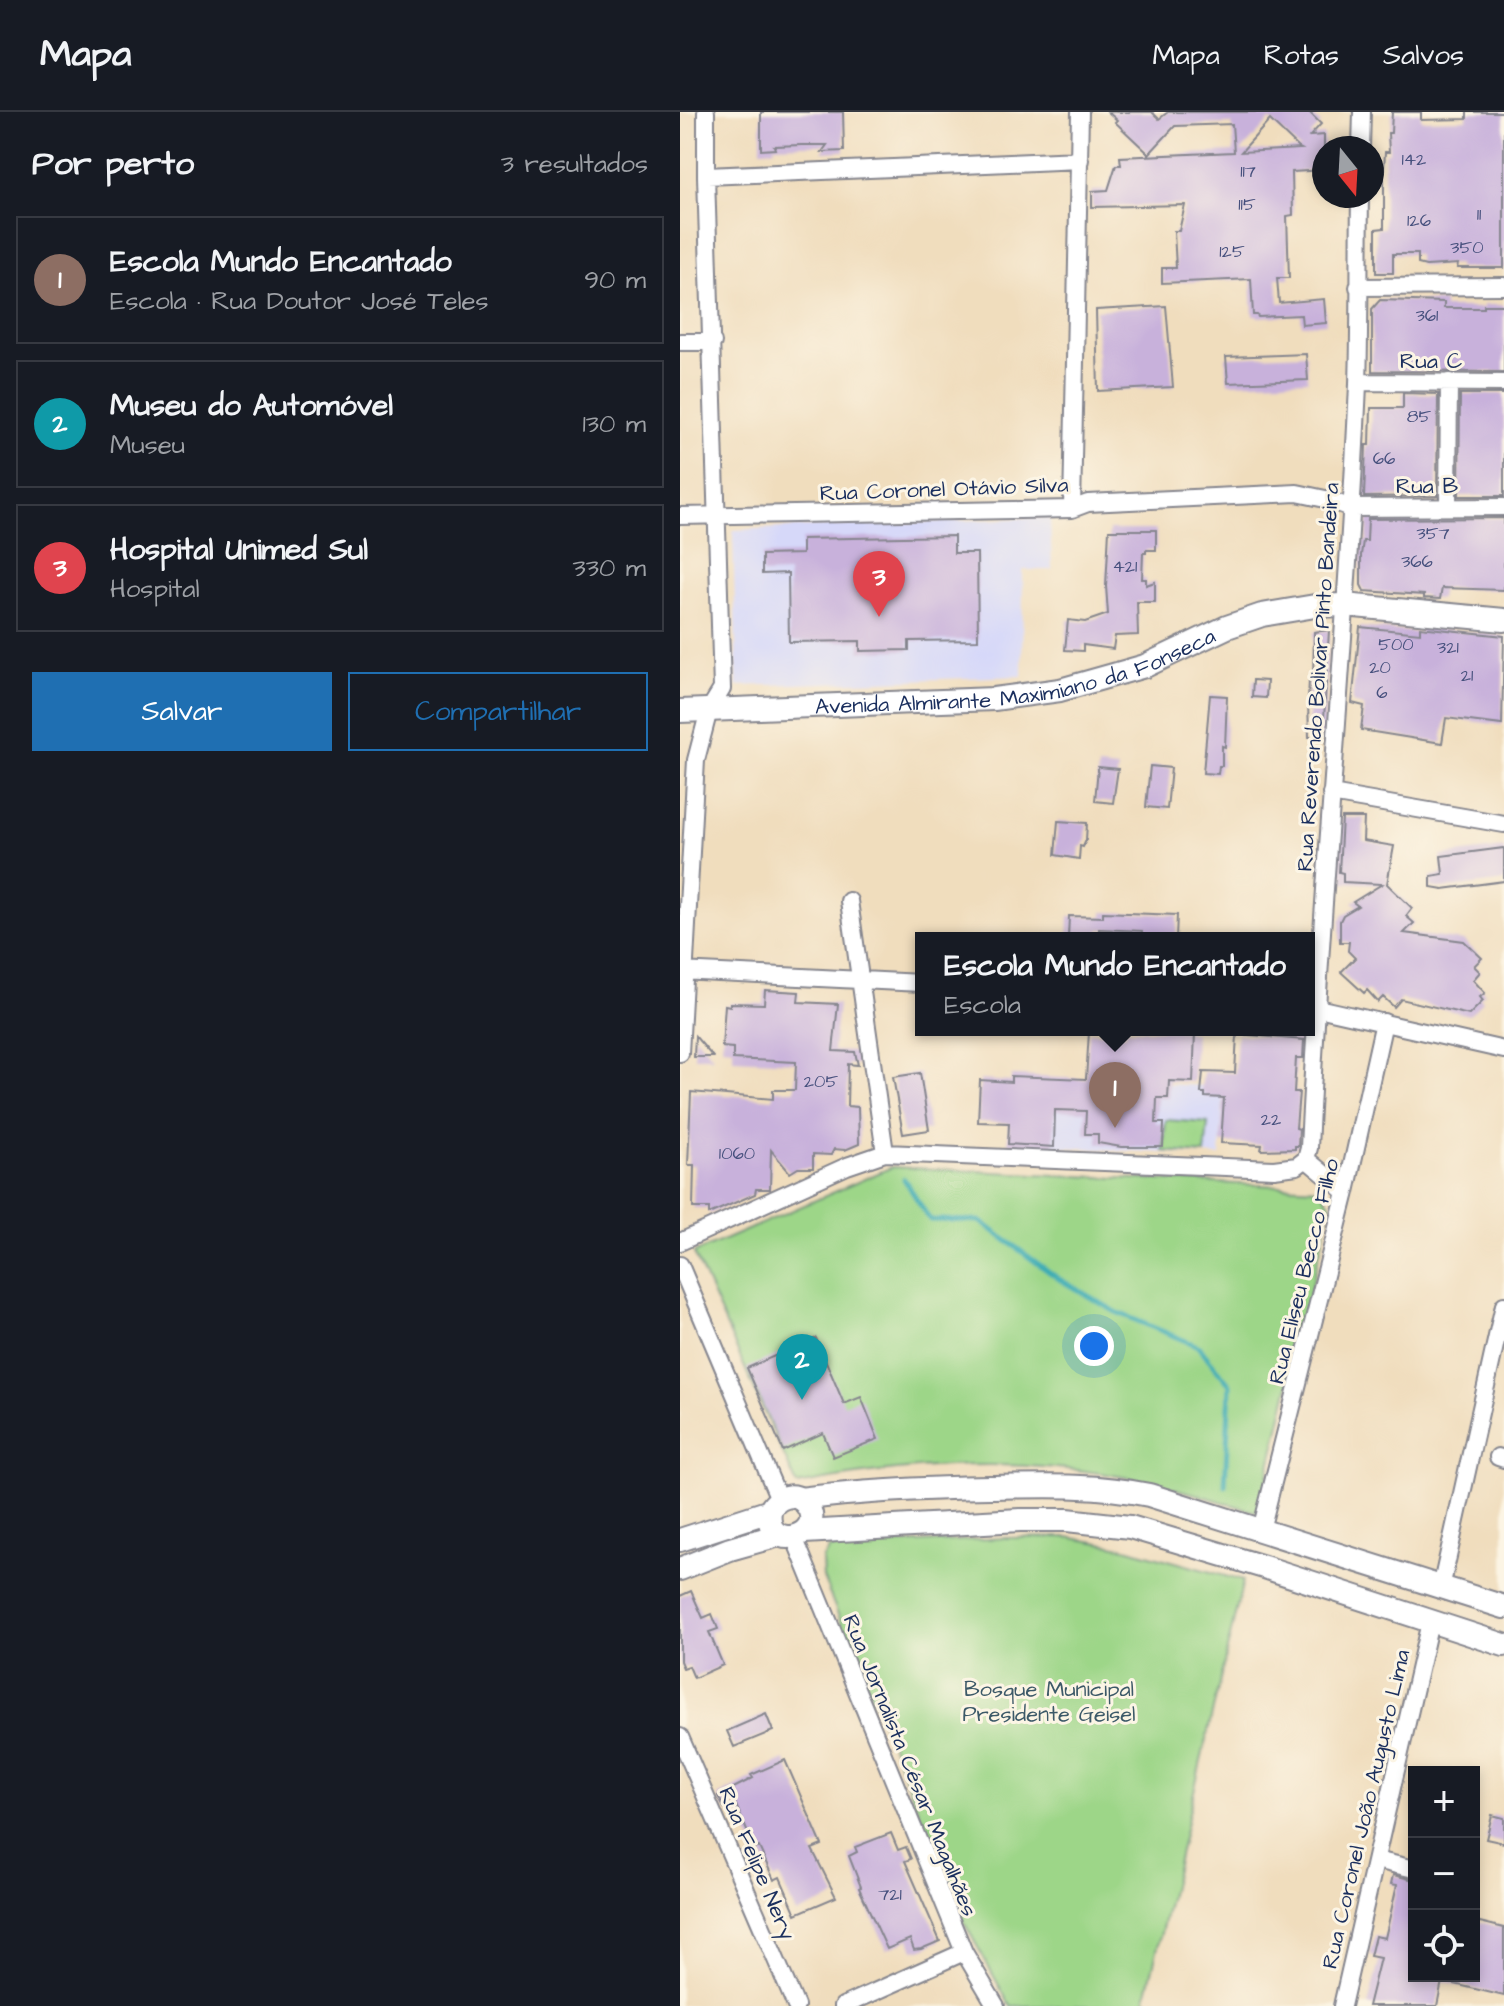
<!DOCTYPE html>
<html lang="pt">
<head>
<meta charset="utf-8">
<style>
	body { margin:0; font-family:"Architects Daughter",sans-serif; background:#242831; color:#f1f3f6 }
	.controls { position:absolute; right:24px; bottom:24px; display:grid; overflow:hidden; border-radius:0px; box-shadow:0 4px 12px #0003 }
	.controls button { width:72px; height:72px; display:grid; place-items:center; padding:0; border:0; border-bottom:2px solid #363941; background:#171b24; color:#f1f3f6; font:40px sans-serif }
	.compass { position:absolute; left:632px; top:24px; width:72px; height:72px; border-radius:50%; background:#171b24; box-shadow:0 4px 12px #0003; rotate:162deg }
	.you { position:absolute; left:414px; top:1234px; width:28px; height:28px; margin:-20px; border:6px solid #fff; border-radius:50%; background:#1a73e8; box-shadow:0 0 0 12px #1a73e833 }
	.badge { display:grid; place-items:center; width:52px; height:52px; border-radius:50%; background:#1f6fb2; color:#fff; font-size:26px; font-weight:700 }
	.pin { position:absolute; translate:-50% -66px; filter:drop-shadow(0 2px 4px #0008) }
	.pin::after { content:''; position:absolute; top:42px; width:28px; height:24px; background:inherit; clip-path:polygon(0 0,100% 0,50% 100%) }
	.popup { position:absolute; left:235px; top:820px; width:400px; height:104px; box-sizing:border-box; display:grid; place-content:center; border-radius:0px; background:#171b24; filter:drop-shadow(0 2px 6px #0005); font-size:26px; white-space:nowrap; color:#9ea1a6 }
	.popup b { font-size:30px; color:#f1f3f6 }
	.popup::after { content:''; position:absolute; left:50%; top:100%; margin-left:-16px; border:16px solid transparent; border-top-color:#171b24 }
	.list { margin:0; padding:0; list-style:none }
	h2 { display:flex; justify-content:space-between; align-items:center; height:104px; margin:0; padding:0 32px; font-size:34px }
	h2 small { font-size:26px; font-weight:400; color:#9ea1a6 }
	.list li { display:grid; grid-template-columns:52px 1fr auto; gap:24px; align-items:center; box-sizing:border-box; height:128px; margin:0 16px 16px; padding:0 16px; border:2px solid #363941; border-radius:0px }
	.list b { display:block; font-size:30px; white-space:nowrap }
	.list p { margin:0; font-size:26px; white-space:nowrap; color:#9ea1a6 }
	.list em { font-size:26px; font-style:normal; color:#9ea1a6 }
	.actions { display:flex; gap:16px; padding:24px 32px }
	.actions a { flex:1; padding:18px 0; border:2px solid #1f6fb2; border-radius:0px; text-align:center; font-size:28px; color:#1f6fb2 }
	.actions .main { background:#1f6fb2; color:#fff }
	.icon { flex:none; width:44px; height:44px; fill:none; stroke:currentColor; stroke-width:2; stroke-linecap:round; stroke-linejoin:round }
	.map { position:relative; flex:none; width:824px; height:1894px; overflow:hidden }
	header { display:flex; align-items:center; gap:48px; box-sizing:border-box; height:112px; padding:0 40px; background:#171b24; border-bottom:2px solid #363941 }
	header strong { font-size:38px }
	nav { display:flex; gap:44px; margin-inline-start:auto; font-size:28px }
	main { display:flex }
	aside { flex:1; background:#171b24 }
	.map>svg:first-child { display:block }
	.built { fill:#d6d8f9 }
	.green { fill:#9dd688; stroke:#5c8273; stroke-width:2 }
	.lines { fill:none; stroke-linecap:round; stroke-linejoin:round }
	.stream { stroke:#3bacb4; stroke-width:5 }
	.building { fill:#c8b1db; fill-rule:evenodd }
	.minor-casing { stroke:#86868e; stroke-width:20 }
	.major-casing { stroke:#86868e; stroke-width:26 }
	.minor { stroke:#fff; stroke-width:16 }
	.major { stroke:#fff; stroke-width:22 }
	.labels { text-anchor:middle; stroke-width:6; stroke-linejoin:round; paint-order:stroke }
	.number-label { font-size:18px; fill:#46507d }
	.street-label { font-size:22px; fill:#1b2f5e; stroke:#fcf5e5 }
	.park-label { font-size:22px; fill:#3c5968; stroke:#fcf5e5 }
</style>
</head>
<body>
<header>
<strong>Mapa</strong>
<nav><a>Mapa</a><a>Rotas</a><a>Salvos</a></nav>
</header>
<main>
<aside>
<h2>Por perto<small>3 resultados</small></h2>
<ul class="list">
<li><span class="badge" style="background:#8d6e63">1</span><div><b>Escola Mundo Encantado</b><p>Escola · Rua Doutor José Teles</p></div><em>90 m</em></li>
<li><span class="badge" style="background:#0f9aa8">2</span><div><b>Museu do Automóvel</b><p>Museu</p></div><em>130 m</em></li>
<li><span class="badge" style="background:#e0444e">3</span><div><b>Hospital Unimed Sul</b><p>Hospital</p></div><em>330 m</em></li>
</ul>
<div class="actions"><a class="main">Salvar</a><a>Compartilhar</a></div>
</aside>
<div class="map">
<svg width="824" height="1894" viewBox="0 0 824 1894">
	<rect width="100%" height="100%" fill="#fcf5e5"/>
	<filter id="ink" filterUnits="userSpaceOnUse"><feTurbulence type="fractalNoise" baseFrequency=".0125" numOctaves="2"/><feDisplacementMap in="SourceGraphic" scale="16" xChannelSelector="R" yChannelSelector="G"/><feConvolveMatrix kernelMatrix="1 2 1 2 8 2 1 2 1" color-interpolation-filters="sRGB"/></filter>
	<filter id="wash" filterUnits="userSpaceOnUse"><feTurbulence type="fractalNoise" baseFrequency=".006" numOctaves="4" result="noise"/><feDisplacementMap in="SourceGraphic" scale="32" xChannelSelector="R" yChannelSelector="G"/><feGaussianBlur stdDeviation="1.8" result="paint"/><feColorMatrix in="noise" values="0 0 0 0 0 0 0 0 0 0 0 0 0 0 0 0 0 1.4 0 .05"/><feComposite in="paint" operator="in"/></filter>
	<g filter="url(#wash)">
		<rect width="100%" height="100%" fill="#f0ddbd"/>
		<path class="built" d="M370,405L372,458H343L342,564L57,574L53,418Z
			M331,964L544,975L540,1044L328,1032Z"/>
		<path class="green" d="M486,1008L528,1011L525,1042L483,1039Z
			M212,1055L639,1076L651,1092L579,1401C529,1385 478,1370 426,1362C323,1345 219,1353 117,1373L14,1141Z
			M387,1425L442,1435L563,1469L464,1894H332L328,1890L285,1812L143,1466L142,1447L150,1436L325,1426Z"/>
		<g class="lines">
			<path class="stream" d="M224,1067L250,1108L300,1109L379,1167L436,1200L518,1234L550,1273L545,1374"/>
		</g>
		<g id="blocks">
			<path class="building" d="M81,0H163L164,39L142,40L147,33H122L94,34L95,37L81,38Z
				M428,0H472L479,7L488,0H629L641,12L630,24L644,23V58L612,60L613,103L607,104L609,166H597L599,191L644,187L646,211L622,213L621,203L578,205L577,203H573L571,167L482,171V156H496L494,119H499L505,93L412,95V79L428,78L436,53H441L440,45L554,40L552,12L495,14L469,42L435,10L437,8ZM590,8L619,36L621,37L561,40Z
				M712,0H741V8L787,7V0H824V156H777L778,152L746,154L738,152V142H713V161H696V117L704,116V57L705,40H709L708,21H711Z
				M700,188L764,190V196H804V193H824V260L692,259V197Z
				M486,194L493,275L418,279L416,198Z
				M626,242L628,268L548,271L546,245Z
				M723,281L758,282L757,384L684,385L686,333H690L691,296H723Z
				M780,282H824V384H779Z
				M824,406V478L762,476L760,487L744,486V483L684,479L681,473V443L683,429H687L688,407Z
				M429,418H476V438H466V441H463L462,467H466V473L475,470V490H457L458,523L435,524L433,537L403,533V539L385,538L388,508L405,510L428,502L426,474Z
				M274,424V441H297L298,528L229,529V538L180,539V529L109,530L108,461L82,462V443L122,442V427Z
				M680,515L740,521V515L824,524L822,613L766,606L762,631L681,618L684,594L672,591Z
				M649,518L643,625H629L628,588L629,568H633L634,520Z
				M573,568L587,569L586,586L572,585Z
				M530,583L547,584L545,635L542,634V654H539L538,662L523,661Z
				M470,654L491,656L487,697L466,695Z
				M418,655L438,657L433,691L415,689Z
				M662,706H684L683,729L714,734L707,772L732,796L726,804L734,811L724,821L784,829L802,846L794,854L800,860L793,868L805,881L800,885L803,889L789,903L721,887L714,895L703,885L698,890L687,878L684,881L661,860L675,846L668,839L669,830H660V809L663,803L678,794L673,790L702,772L663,770V761L659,760Z
				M378,709L407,711L406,728L403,735L400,734L399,747L375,743Z
				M824,736V769L763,777L751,775V764L763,762L761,744Z
				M423,800L497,803L496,826H462V819L419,817V826H388L389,804L423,805Z
				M85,878L119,880L118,890L158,892L153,939L175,940L178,953L168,952L167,994L178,995L179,1032L165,1038L154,1037L151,1043L133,1042V1056H118L110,1061L91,1038L90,1077H76L75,1082L29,1102V1096H13L14,1053H8L11,980L93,987V978H115L116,950L53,947V936L42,935L45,893L50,894V891L84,892Z
				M446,918H508V921H515L513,970L489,969L488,986H477L476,1011H484L483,1035H441L418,1031V1022H405L406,999L375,998L374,1035L328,1032L329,1011L298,1010L300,968L331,970V964L406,967L409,920L446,922Z
				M557,922L624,928L623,946H616L614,980H619L616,1016L619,1017L618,1034H615V1037L581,1038L582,1033L541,1031L544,986L525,985V981H521L523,960L555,961Z
				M15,924L33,945H14Z
				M240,961L249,1018L223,1022L213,965Z
				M136,1226L164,1292L181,1285L198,1327L153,1345L143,1321L103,1339L67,1256Z
				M11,1479L23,1506L32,1502L38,1517L29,1520L43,1553L14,1566L9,1554L3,1556L0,1549V1484Z
				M86,1602L93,1619L54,1635L47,1619Z
				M105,1648L142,1733L132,1737L156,1785L116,1802L100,1765L94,1768L79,1735L75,1737L55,1691L44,1696L38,1684L73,1666L71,1663Z
				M812,1703L824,1706V1731L806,1727Z
				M211,1721L218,1738L226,1735L231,1747L225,1749L260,1829L241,1837L234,1838L230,1827L207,1837L179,1776L181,1775L169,1744L177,1740L175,1735Z
				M713,1763L734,1768V1864H794L796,1809L824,1816V1884L762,1869L757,1894H688L700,1846L690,1844L695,1824L705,1826L717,1773L711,1772Z"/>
		</g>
	</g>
	<g filter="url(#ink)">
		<use href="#blocks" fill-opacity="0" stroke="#86868e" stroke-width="2"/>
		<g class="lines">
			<defs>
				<path id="minor" d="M681,36L682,0
					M26,64L400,48
					M678,175L824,174
					M0,230H33
					M678,270L824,271
					M768,395L769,270
					M392,397L400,0
					M0,404L392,397L408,391L617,381L650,388L671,396L824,395
					M651,682L824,712
					M169,789L205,1041
					M0,859L241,871
					M629,894L824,938
					M0,941L16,648L29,598L42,577L26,64V0
					M626,1047L629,1036C641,781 667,527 678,272C680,210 679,147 680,84
					M626,1047L666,1080
					M0,1130L167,1054L205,1041L594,1057L617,1054L626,1047
					M0,1153L99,1387
					M818,1345L824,1347
					M581,1418L666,1080L704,910
					M114,1425L284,1840L316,1894
					M761,1476L824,1193
					M0,1625L116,1894
					M696,1748L734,1757
					M163,1894L284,1840
					M662,1894L750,1510"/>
				<g id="major">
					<path id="s1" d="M0,599L314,587L380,578L465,554L547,515L582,503L635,494L664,493L824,508"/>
					<path d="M120,1387C183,1379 247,1376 310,1375C364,1374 415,1372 469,1383L824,1495"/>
					<path d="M124,1420L340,1408H387L450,1415L584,1455L824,1533"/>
					<path d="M0,1428L90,1399C96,1385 115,1378 126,1392C150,1423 84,1444 90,1399"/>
					<path d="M0,1457L50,1437L99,1423"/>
				</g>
			</defs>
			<use href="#minor" class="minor-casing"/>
			<use href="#major" class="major-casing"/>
			<use href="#minor" class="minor"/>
			<use href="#major" class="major"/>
		</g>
	</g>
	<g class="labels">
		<g class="number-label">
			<text x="734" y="53">142</text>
			<text x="568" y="65">117</text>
			<text x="567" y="98">115</text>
			<text x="799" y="108">11</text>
			<text x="739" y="114">126</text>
			<text x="787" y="141">350</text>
			<text x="552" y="145">125</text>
			<text x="747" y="209">361</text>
			<text x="739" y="310">85</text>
			<text x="704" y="352">66</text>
			<text x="753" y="427">357</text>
			<text x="737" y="455">366</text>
			<text x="445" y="460">421</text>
			<text x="716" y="538">500</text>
			<text x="768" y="541">321</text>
			<text x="700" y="561">20</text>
			<text x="787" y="569">21</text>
			<text x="702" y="586">6</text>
			<text x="141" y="975">205</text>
			<text x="591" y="1013">22</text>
			<text x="57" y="1047">1060</text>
			<text x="210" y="1788">721</text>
		</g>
		<g class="street-label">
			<text x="751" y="256">Rua C</text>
			<text x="747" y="381">Rua B</text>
			<text transform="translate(264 376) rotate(-2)" y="8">Rua Coronel Otávio Silva</text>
			<text dy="8" stroke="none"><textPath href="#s1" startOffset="340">Avenida Almirante Maximiano da Fonseca</textPath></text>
			<text transform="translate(637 565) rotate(-86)" y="8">Rua Reverendo Bolivar Pinto Bandeira</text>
			<text transform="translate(623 1159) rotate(-76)" y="8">Rua Eliseu Becco Filho</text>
			<text transform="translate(231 1653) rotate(68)" y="8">Rua Jornalista César Magalhães</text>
			<text transform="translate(685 1697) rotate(-77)" y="8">Rua Coronel João Augusto Lima</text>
			<text transform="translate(78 1751) rotate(67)" y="8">Rua Felipe Nery</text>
		</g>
		<g class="park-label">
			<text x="369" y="1584">Bosque Municipal<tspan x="369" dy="25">Presidente Geisel</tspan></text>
		</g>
	</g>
</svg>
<div class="controls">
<button>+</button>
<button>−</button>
<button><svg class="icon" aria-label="locate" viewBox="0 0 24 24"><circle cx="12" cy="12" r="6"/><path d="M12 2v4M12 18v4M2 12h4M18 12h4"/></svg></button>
</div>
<svg class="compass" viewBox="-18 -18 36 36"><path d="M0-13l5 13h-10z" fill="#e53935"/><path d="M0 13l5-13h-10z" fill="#9ea1a6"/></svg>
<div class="you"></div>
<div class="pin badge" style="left:435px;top:1016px;background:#8d6e63">1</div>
<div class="popup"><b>Escola Mundo Encantado</b>Escola</div>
<div class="pin badge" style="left:122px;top:1288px;background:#0f9aa8">2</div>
<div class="pin badge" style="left:199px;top:505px;background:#e0444e">3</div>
</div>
</main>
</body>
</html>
